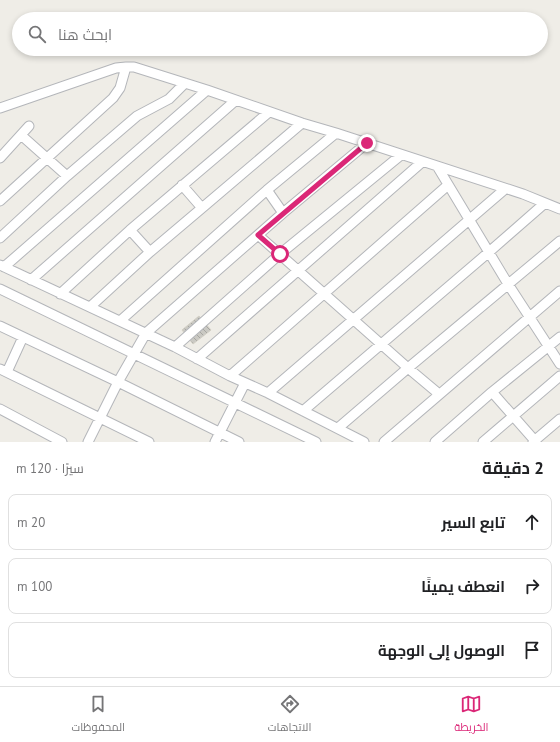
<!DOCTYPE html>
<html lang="ar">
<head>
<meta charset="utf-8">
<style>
	body { margin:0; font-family:"PT Sans",Cairo,sans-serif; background:#f6f6f6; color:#202124; direction:rtl }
	.stop { position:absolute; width:12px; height:12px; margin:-9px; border:3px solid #db2777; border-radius:50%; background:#fff }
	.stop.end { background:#db2777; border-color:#fff; box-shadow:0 1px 4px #0008 }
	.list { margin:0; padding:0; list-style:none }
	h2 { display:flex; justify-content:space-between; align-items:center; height:52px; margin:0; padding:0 16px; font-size:17px }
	h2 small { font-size:13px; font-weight:400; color:#757577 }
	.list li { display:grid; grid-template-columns:26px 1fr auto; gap:12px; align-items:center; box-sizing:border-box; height:56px; margin:0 8px 8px; padding:0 8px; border:1px solid #e0e0e0; border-radius:8px }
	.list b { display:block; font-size:15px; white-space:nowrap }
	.list em { font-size:13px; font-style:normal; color:#757577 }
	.icon { flex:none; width:22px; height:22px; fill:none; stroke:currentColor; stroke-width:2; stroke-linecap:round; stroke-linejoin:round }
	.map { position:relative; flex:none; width:560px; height:442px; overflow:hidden; direction:ltr }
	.search { position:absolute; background:#fff; box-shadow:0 2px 6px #0003; left:12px; right:12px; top:12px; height:44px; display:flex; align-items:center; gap:10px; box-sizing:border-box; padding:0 14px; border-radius:22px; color:#757577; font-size:15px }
	.sheet { height:244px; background:#fff }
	nav { display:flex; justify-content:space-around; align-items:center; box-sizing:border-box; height:56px; border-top:1px solid #e0e0e0; background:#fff; font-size:11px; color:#757577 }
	nav a { display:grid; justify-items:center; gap:2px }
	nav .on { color:#db2777 }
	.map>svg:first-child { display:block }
	.building { fill:url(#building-back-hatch); stroke:#d3d0c6 }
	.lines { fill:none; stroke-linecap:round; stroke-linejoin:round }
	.street-casing { stroke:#b4b6ba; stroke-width:11 }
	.street { stroke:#fff; stroke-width:9 }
	.route { stroke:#db2777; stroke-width:5 }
</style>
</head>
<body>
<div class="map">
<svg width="560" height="442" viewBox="0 0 560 442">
	<defs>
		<pattern id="building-back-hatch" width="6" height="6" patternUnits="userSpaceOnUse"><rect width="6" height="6" fill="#cac9c3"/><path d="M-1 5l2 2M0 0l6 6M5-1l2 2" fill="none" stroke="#a7a7a2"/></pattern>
	</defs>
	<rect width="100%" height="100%" fill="#efede7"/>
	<path class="building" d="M199,316L211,330L193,344L182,330Z"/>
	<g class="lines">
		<defs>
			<path id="street" d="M0,108L116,68L126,67H134L207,90L302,123L336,133L523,194L560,209
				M21,135L67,176
				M0,158L29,126
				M437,166L508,284L560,364
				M0,201L113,98L120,88L126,67
				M202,208L302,123
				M283,213L367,143
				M130,230L150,252
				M258,235L408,368L439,394
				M0,238L67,176L137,116L169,99L185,83
				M0,265L175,347L230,376L268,393L364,442
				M4,267L207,90
				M31,280L236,100
				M0,289L316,442
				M60,294L130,230L269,112
				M90,307L150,252L202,208L182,185
				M120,321L267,190
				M0,326L118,382L239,442
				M175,347L280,254L401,155
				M197,359L422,162
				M0,369L149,442
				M7,372L23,337
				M230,376L448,185
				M492,392L536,442
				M268,393L505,189
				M0,409L62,442
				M303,411L489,252L545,203
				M338,428L408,368L560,241
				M88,442L118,382L146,333L283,213L267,190L336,133
				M215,442L245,383
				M384,442L560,291
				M435,442L492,392L560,337
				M483,442L560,376
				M533,442L560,419"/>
		</defs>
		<use href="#street" class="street-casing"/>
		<use href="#street" class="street"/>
	</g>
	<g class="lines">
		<path class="route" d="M280,254L258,235L367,143"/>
	</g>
</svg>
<div class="stop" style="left:280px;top:254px"></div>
<div class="stop end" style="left:367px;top:143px"></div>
<div class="search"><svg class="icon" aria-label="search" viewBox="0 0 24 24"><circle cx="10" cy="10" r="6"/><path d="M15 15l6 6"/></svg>ابحث هنا</div>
</div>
<section class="sheet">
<h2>2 دقيقة<small>سيرًا · 120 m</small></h2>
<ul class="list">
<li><svg class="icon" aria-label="ahead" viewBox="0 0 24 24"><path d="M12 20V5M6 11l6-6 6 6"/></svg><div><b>تابع السير</b></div><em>20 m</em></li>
<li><svg class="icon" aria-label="right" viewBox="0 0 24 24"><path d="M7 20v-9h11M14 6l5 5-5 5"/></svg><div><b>انعطف يمينًا</b></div><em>100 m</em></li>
<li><svg class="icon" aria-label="arrive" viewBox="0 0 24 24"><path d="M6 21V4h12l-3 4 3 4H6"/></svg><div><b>الوصول إلى الوجهة</b></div></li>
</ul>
</section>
<nav>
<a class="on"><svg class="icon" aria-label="map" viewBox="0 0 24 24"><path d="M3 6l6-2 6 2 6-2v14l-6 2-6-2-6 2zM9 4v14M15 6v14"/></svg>الخريطة</a>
<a><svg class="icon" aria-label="directions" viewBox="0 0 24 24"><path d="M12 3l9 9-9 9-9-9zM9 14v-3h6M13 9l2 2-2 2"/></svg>الاتجاهات</a>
<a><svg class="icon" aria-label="saved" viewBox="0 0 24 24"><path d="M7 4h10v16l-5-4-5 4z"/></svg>المحفوظات</a>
</nav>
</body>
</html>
